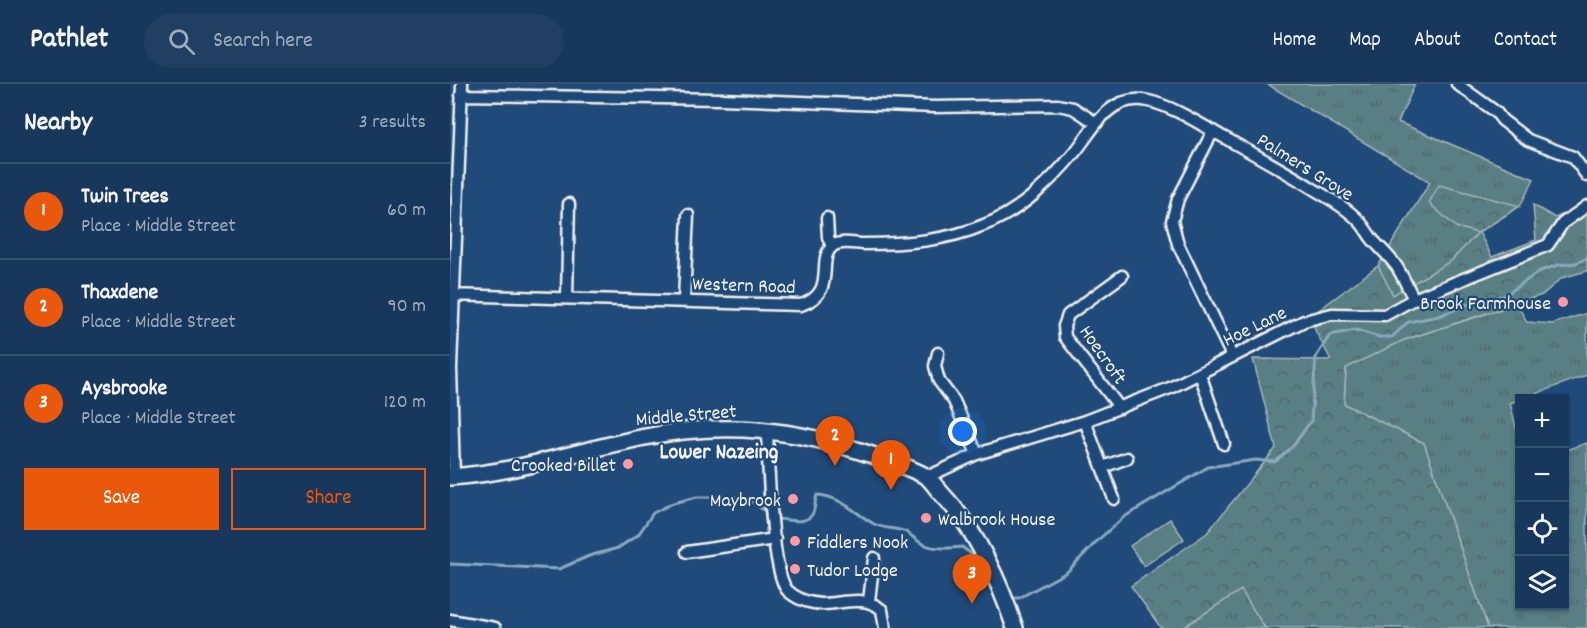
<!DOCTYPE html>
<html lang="en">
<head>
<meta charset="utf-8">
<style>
	body { margin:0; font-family:Dekko,sans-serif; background:#203f62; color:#f1f3f6 }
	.controls { position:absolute; right:18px; bottom:18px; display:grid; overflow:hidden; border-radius:0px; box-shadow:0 2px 4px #0004 }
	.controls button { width:54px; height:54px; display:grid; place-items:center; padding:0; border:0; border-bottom:2px solid #365272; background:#17385c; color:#f1f3f6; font:30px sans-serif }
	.you { position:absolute; left:513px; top:348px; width:21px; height:21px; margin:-15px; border:4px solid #fff; border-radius:50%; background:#1a73e8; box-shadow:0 0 0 9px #1a73e833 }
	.badge { display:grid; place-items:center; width:39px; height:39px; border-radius:50%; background:#ea580c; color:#fff; font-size:20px; font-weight:700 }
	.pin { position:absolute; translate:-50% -50px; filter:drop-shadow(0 2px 3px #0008) }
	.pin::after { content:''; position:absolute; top:32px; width:21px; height:18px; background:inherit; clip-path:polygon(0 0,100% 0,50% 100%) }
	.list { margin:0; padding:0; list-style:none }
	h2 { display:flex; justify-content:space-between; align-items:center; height:78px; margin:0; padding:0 24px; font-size:26px }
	h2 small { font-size:20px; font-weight:400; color:#9eacbb }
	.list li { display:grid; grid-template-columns:39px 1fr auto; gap:18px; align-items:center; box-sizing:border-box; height:96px; padding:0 24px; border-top:2px solid #365272 }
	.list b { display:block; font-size:22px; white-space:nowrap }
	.list p { margin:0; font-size:20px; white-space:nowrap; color:#9eacbb }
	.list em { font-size:20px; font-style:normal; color:#9eacbb }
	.actions { display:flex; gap:12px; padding:18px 24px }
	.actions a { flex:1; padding:14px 0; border:2px solid #ea580c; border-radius:0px; text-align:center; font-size:21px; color:#ea580c }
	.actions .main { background:#ea580c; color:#fff }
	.icon { flex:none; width:33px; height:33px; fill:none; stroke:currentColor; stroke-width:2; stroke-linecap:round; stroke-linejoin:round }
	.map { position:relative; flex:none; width:1137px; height:544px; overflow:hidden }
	header { display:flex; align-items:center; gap:36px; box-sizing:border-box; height:84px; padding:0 30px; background:#17385c; border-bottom:2px solid #365272 }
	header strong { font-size:28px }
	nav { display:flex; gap:33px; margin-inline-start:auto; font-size:21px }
	.search { width:420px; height:54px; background:#203f62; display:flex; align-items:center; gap:15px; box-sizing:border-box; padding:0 21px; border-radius:33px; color:#9eacbb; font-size:22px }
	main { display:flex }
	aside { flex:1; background:#17385c }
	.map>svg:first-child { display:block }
	.grass { fill:url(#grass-tufts); stroke:#a6b8b6; stroke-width:1.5 }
	.forest { fill:url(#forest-crowns); stroke:#a6b8b6; stroke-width:1.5 }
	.pitch { fill:#597f84; stroke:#a6b8b6; stroke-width:1.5 }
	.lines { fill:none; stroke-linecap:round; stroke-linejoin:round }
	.stream { stroke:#8baabe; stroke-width:3 }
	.street-casing { stroke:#f4f1e8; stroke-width:15 }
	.secondary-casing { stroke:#f4f1e8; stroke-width:20 }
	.street { stroke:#1f4a7a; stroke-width:10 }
	.secondary { stroke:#1f4a7a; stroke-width:15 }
	.poi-dot { fill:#ff9aa2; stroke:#1f4a7a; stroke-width:2 }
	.labels { text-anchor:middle; stroke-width:4.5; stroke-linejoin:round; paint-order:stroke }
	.street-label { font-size:20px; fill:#f4f1e8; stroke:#1f4a7a }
	.poi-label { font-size:20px; fill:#f4f1e8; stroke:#1f4a7a; text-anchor:end }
	.quarter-label { font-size:22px; font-weight:bold; fill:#f4f1e8; stroke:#1f4a7a }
</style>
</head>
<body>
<header>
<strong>Pathlet</strong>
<div class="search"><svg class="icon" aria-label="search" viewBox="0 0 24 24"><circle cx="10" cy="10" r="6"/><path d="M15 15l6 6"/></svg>Search here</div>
<nav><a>Home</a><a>Map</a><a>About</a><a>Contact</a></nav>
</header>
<main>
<aside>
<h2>Nearby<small>3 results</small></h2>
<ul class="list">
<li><span class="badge">1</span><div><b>Twin Trees</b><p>Place · Middle Street</p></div><em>60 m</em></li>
<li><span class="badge">2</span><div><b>Thaxdene</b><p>Place · Middle Street</p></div><em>90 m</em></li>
<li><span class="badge">3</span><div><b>Aysbrooke</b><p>Place · Middle Street</p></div><em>120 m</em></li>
</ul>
<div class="actions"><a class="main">Save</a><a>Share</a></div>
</aside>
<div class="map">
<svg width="1137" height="544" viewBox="0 0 1137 544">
	<defs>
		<pattern id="grass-tufts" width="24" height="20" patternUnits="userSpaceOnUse" patternTransform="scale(1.5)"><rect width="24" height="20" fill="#597f84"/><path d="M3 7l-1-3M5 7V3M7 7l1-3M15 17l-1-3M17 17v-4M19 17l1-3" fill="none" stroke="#526668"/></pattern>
		<pattern id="forest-crowns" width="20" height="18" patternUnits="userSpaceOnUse" patternTransform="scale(1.5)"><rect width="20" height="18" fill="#597f84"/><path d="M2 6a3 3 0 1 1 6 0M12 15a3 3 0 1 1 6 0" fill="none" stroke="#526668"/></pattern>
	</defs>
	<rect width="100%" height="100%" fill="#1f4a7a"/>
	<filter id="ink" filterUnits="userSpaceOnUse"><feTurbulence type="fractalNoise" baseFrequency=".0167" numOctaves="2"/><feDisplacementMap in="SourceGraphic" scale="12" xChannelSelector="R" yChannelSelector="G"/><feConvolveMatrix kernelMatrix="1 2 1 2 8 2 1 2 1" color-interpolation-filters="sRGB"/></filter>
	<g filter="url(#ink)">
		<path class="grass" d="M817,0H965L948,38L1084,95L1070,122L1029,148L1001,177L942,212L928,182L980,98Z
			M1067,220L1077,238L1102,240L1137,229V291L1060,319L1069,355L1070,522H1114L1115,366L1137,359V544H1038L974,359L894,320L896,283L954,256Z
			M791,505L815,544H732Z"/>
		<path class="forest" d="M989,101L1070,122L1029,148L1042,173L1086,156L1083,121L1105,134L1137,119V187L1112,194L1092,211L954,256L896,284L894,320L974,359L1038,544H815L791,506L732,544H711L681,502L757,449L826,364L803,275L881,276L865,246L862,231L928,182L943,211L1001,177L1028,149L1006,143L979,119Z"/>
		<path class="pitch" d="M720,435L734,455L694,482L680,462Z"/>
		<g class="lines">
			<path class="stream" d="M328,435C340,436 360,442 364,426C365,421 365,417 367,411C390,412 405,429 424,440C434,445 446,444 456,448C461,451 466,456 471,459C485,466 497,464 512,463L524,472L536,494
				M0,480L109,485L139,472L168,464L188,451L203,429L223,419L247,413H284L301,417L315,427
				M562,514H569L617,488L648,456L674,433L758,383L806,376L825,378L843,362L861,337L866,273L880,251L906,246L929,253H942L958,238L989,232L1027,217L1054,212L1090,187L1108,181L1126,179L1137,174"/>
			<defs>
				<path id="street" d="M1007,0L1046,28L1052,36L1078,56L1123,73L1137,92
					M11,11L271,15L485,23L608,21L623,24L646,39
					M763,47L728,115L722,137L728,160L782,272
					M377,134L378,153L382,163
					M0,211L351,221C389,208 365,175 383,162C391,156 405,160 414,160C455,160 496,157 534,141C571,127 600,98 625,68C639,51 650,28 671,19C679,16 689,15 698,17C723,22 753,42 775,54C804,70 833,86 862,104C878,114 896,123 909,137C915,143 918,150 923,156C931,165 940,173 947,183C953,193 958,204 964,215
					M117,213L119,120
					M234,216L238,131
					M488,269L485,282L489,297L504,317L527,370
					M750,290L774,360
					M670,324L615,253L614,242L618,231L672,192
					M635,337L664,415
					M317,346C318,375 321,486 337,506C346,515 358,519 371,520C392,520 415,510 432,526L435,544
					M653,383L677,374
					M4,392L1,284L12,0
					M477,393L527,370L635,337L720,304L854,237L882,230L935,231L964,215L1098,161L1113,139L1137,122
					M237,468L325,455
					M419,517L424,474
					M0,536L45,544"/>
				<path id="secondary" d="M0,393C67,389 129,366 195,353C275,337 346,345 422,371C437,376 464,385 477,393C482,397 487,405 492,410C527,447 549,496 565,544"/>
			</defs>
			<use href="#street" class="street-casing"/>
			<use href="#secondary" class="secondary-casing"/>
			<use href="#street" class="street"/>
			<use href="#secondary" class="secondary"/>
		</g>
	</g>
	<g class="poi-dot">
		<circle cx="1113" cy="218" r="6"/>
		<circle cx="178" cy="380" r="6"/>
		<circle cx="343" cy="415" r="6"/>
		<circle cx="476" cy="434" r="6"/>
		<circle cx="345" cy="457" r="6"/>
		<circle cx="345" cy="485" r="6"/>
	</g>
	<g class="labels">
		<g class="street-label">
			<text transform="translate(856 82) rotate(32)" y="7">Palmers Grove</text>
			<text transform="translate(294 200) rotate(2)" y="7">Western Road</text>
			<text transform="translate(804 241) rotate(-26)" y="7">Hoe Lane</text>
			<text transform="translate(654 270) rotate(55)" y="7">Hoecroft</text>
			<text transform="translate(236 330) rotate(-5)" y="7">Middle Street</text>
		</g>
		<g class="poi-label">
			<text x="1101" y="225">Brook Farmhouse</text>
			<text x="166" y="387">Crooked Billet</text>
			<text x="331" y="422">Maybrook</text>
			<text x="488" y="441" text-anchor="start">Walbrook House</text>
			<text x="357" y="464" text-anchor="start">Fiddlers Nook</text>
			<text x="357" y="492" text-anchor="start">Tudor Lodge</text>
		</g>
		<g class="quarter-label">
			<text x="269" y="374">Lower Nazeing</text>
		</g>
	</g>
</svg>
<div class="controls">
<button>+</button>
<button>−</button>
<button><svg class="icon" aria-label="locate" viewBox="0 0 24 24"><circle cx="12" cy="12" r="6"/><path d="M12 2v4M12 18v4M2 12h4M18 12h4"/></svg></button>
<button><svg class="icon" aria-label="layers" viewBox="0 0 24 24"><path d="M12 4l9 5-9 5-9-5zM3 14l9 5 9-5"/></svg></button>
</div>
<div class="you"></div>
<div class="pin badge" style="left:441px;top:406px">1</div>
<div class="pin badge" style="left:385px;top:382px">2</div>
<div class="pin badge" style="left:522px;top:520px">3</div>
</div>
</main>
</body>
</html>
